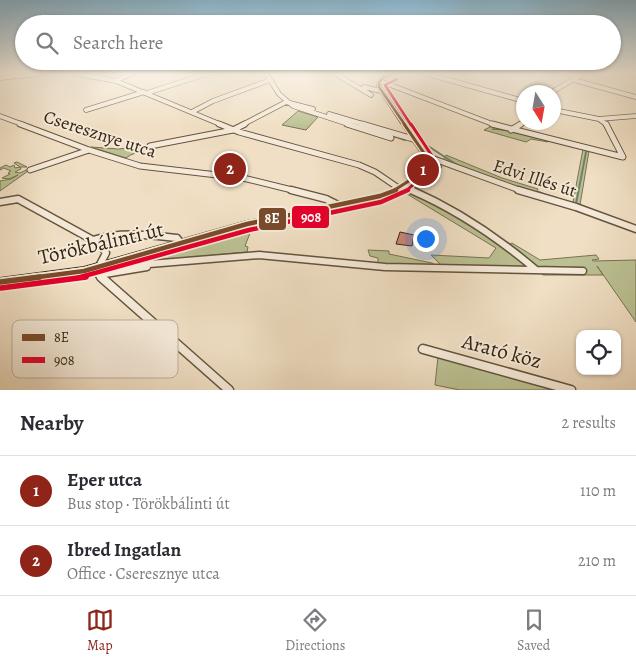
<!DOCTYPE html>
<html lang="en">
<head>
<meta charset="utf-8">
<style>
	body { margin:0; font-family:Alegreya,serif; background:#f7f7f7; color:#2b2b33 }
	.controls { position:absolute; right:15px; bottom:15px; display:grid; overflow:hidden; border-radius:10px; box-shadow:0 1px 4px #0004 }
	.controls button { width:45px; height:45px; display:grid; place-items:center; padding:0; border:0; border-bottom:1px solid #e1e1e2; background:#fff; color:#2b2b33; font:25px sans-serif }
	.compass { position:absolute; left:516px; top:85px; width:45px; height:45px; border-radius:50%; background:#fff; box-shadow:0 1px 4px #0004; rotate:169deg }
	.you { position:absolute; left:425px; top:238px; width:18px; height:18px; margin:-12px; border:4px solid #fff; border-radius:50%; background:#1a73e8; box-shadow:0 0 0 8px #1a73e833 }
	.badge { display:grid; place-items:center; width:32px; height:32px; border-radius:50%; background:#8f2418; color:#fff; font-size:16px; font-weight:700 }
	.pin { position:absolute; translate:-50% -50%; border:2px solid #fff; box-shadow:0 1px 5px #0006 }
	.list { margin:0; padding:0; list-style:none }
	h2 { display:flex; justify-content:space-between; align-items:center; height:65px; margin:0; padding:0 20px; font-size:21px }
	h2 small { font-size:16px; font-weight:400; color:#7c7c81 }
	.list li { display:grid; grid-template-columns:32px 1fr auto; gap:15px; align-items:center; box-sizing:border-box; height:70px; padding:0 20px; border-top:1px solid #e1e1e2 }
	.list b { display:block; font-size:19px; white-space:nowrap }
	.list p { margin:0; font-size:16px; white-space:nowrap; color:#7c7c81 }
	.list em { font-size:16px; font-style:normal; color:#7c7c81 }
	.icon { flex:none; width:28px; height:28px; fill:none; stroke:currentColor; stroke-width:2; stroke-linecap:round; stroke-linejoin:round }
	.map { position:relative; flex:none; width:636px; height:390px; overflow:hidden }
	.search { position:absolute; background:#fff; box-shadow:0 1px 4px #0004; left:15px; right:15px; top:15px; height:55px; display:flex; align-items:center; gap:12px; box-sizing:border-box; padding:0 18px; border-radius:28px; color:#7c7c81; font-size:19px }
	.sheet { height:205px; background:#fff }
	nav { display:flex; justify-content:space-around; align-items:center; box-sizing:border-box; height:70px; border-top:1px solid #e1e1e2; background:#fff; font-size:14px; color:#7c7c81 }
	nav a { display:grid; justify-items:center; gap:2px }
	nav .on { color:#8f2418 }
	.map>svg:first-child { display:block }
	.green { fill:#bbc193; stroke:#787352 }
	.lines { fill:none; stroke-linecap:round; stroke-linejoin:round }
	.stream { stroke:#738071; stroke-width:2 }
	.building { fill:#d0867c; stroke:#362512 }
	.street-far3-casing { stroke:#64543e; stroke-width:5.5 }
	.street-far2-casing { stroke:#64543e; stroke-width:7 }
	.street-far1-casing { stroke:#64543e; stroke-width:9 }
	.street-casing { stroke:#64543e; stroke-width:11 }
	.secondary-casing { stroke:#362512; stroke-width:2 }
	.street-far3 { stroke:#f5ead9; stroke-width:4 }
	.street-far2 { stroke:#f5ead9; stroke-width:5 }
	.street-far1 { stroke:#f5ead9; stroke-width:6 }
	.street { stroke:#f5ead9; stroke-width:8 }
	.secondary { fill:#f5ead9; fill-rule:evenodd }
	.bus-1-far3-casing { stroke:#f5ead9; stroke-width:5 }
	.bus-1-far2-casing { stroke:#f5ead9; stroke-width:6 }
	.bus-1-far1-casing { stroke:#f5ead9; stroke-width:8 }
	.bus-1-casing { stroke:#f5ead9; stroke-width:9 }
	.bus-2-far3-casing { stroke:#f5ead9; stroke-width:5 }
	.bus-2-far2-casing { stroke:#f5ead9; stroke-width:6 }
	.bus-2-far1-casing { stroke:#f5ead9; stroke-width:8 }
	.bus-2-casing { stroke:#f5ead9; stroke-width:9 }
	.bus-1-far3 { stroke:#7a4b2a; stroke-width:2.5 }
	.bus-1-far2 { stroke:#7a4b2a; stroke-width:3 }
	.bus-1-far1 { stroke:#7a4b2a; stroke-width:4.5 }
	.bus-1 { stroke:#7a4b2a; stroke-width:5.5 }
	.bus-2-far3 { stroke:#e4002b; stroke-width:2.5 }
	.bus-2-far2 { stroke:#e4002b; stroke-width:3 }
	.bus-2-far1 { stroke:#e4002b; stroke-width:4.5 }
	.bus-2 { stroke:#e4002b; stroke-width:5.5 }
	.labels { text-anchor:middle; stroke-width:4; stroke-linejoin:round; paint-order:stroke }
	.street-label { font-size:18px; fill:#362512; stroke:#f5ead9 }
	.near-street-label { font-size:21px; fill:#362512; stroke:#f5ead9 }
	.key { fill:#f5ead9; stroke:#bcaf9d; stroke-width:1 }
	.key-label { font-size:14px; fill:#362512 }
	.line-badge { stroke:#f5ead9; stroke-width:2 }
	.badge-label { font-size:14px; text-anchor:middle; font-weight:bold; fill:#fff }
</style>
</head>
<body>
<div class="map">
<svg width="636" height="390" viewBox="0 0 636 390">
	<rect width="100%" height="100%" fill="#f0dfc4"/>
	<filter id="stains"><feTurbulence type="fractalNoise" baseFrequency=".004" numOctaves="4"/><feColorMatrix values="0 0 0 0 .2 0 0 0 0 .09 0 0 0 0 .02 0 0 0 .5 -.17"/></filter>
	<radialGradient id="worn" r=".72"><stop offset=".6" stop-color="#630" stop-opacity="0"/><stop offset="1" stop-color="#630" stop-opacity=".3"/></radialGradient>
	<path class="green" d="M298,111L318,117L306,130L282,125Z
		M492,126L509,130L492,129L512,131L548,140V142L531,139L526,142L484,130Z
		M165,144C153,152 137,149 126,158L91,147L119,149Z
		M583,149L589,151L580,205L573,202Z
		M446,155L502,178L538,189L537,191L543,193V195L511,186L443,160Z
		M17,162L27,167H20L21,169L15,172L20,173L26,170L28,171L0,191V181L11,179L18,175L9,179L2,178L10,174L8,173L11,171L4,168L0,170V168L6,165L10,167L14,165L15,168L20,167L14,163Z
		M432,163L442,166L441,168L437,167L423,182L428,184L426,186H412Z
		M405,191C448,202 496,241 532,268L443,267L431,255L489,258L496,248L407,194L394,195Z
		M297,216L298,218L252,228L245,246L248,247L247,252L151,261L149,262L109,269L253,225Z
		M512,243L540,260L596,255L599,259L592,260L593,261L636,260V322L597,266L603,275H543L508,245Z
		M368,250L389,251V254L432,263L439,267L384,265L378,263V258L370,256Z
		M438,357L557,390H460L435,385Z"/>
	<g class="lines">
		<path class="stream" d="M391,135L405,140
			M425,144L457,165
			M537,192L557,198
			M576,204L586,152"/>
	</g>
	<path class="building" d="M400,232L414,235L412,246L396,244Z"/>
	<g class="lines">
		<defs>
			<path id="street-far3" d="M73,73L116,81L222,125
				M266,73L279,94L293,106L351,125
				M334,73L371,95
				M424,73L524,101
				M566,73L577,76
				M0,78L48,73
				M117,80L133,73
				M574,80L636,97
				M380,81L495,125
				M364,87L381,91
				M552,92L584,73
				M147,93L209,73
				M286,102L313,109
				M86,110L144,92
				M554,110L599,119L636,116
				M192,112L213,101L270,80
				M329,114L366,125
				M0,116L24,125
				M599,119L607,125
				M242,125L286,102
				M519,125L524,122"/>
			<path id="street-far2" d="M20,124L89,150L140,166L243,178L296,191
				M219,124L239,132L359,165L375,172L400,189
				M347,124L391,138
				M362,124L413,139
				M492,124L623,157L606,124
				M511,130L521,124
				M150,146L233,130L245,124
				M426,156L522,191
				M30,170L89,150
				M404,187L414,191"/>
			<path id="street-far1" d="M291,190L326,199L338,205
				M411,190C457,210 497,237 535,269
				M518,190L576,207L636,229
				M0,202L18,199L100,244L106,253L96,272L102,278
				M93,240C121,231 148,235 177,238L181,243
				M123,270L137,265L259,255L385,267L583,271
				M99,275L147,267"/>
			<path id="street" d="M101,277L229,390
				M423,349L571,390"/>
			<path id="secondary" d="M390,73H397L386,78L381,82V87L429,156L424,169L412,183L402,191L391,195L248,227L84,275L0,286V278L84,267L247,221L379,194C398,189 418,177 423,156L377,87C377,78 383,76 390,73Z"/>
		</defs>
		<use href="#street-far3" class="street-far3-casing"/>
		<use href="#street-far2" class="street-far2-casing"/>
		<use href="#street-far1" class="street-far1-casing"/>
		<use href="#street" class="street-casing"/>
		<use href="#secondary" class="secondary-casing"/>
		<use href="#street-far3" class="street-far3"/>
		<use href="#street-far2" class="street-far2"/>
		<use href="#street-far1" class="street-far1"/>
		<use href="#street" class="street"/>
		<use href="#secondary" class="secondary"/>
		<defs>
			<path id="bus-1-far3" d="M394,73L384,77L379,82V87L405,125"/>
			<path id="bus-1-far2" d="M393,191L415,177L426,156L404,124"/>
			<path id="bus-1-far1" d="M31,278L84,271L247,224L380,196L396,190"/>
			<path id="bus-1" d="M0,282L40,277"/>
			<path id="bus-2-far3" d="M397,79L385,85L411,125"/>
			<path id="bus-2-far2" d="M406,191L426,173L432,156L411,124"/>
			<path id="bus-2-far1" d="M77,278L249,230L381,202L408,190"/>
			<path id="bus-2" d="M1,288L86,277"/>
		</defs>
		<use href="#bus-1-far3" class="bus-1-far3-casing"/>
		<use href="#bus-1-far2" class="bus-1-far2-casing"/>
		<use href="#bus-1-far1" class="bus-1-far1-casing"/>
		<use href="#bus-1" class="bus-1-casing"/>
		<use href="#bus-2-far3" class="bus-2-far3-casing"/>
		<use href="#bus-2-far2" class="bus-2-far2-casing"/>
		<use href="#bus-2-far1" class="bus-2-far1-casing"/>
		<use href="#bus-2" class="bus-2-casing"/>
		<use href="#bus-1-far3" class="bus-1-far3"/>
		<use href="#bus-1-far2" class="bus-1-far2"/>
		<use href="#bus-1-far1" class="bus-1-far1"/>
		<use href="#bus-1" class="bus-1"/>
		<use href="#bus-2-far3" class="bus-2-far3"/>
		<use href="#bus-2-far2" class="bus-2-far2"/>
		<use href="#bus-2-far1" class="bus-2-far1"/>
		<use href="#bus-2" class="bus-2"/>
	</g>
	<linearGradient id="sky" x2="0" y2="1"><stop stop-color="#89b8d2"/><stop offset="0.57" stop-color="#f8f1e4"/><stop offset="1" stop-color="#f8f1e4" stop-opacity="0"/></linearGradient>
	<rect width="636" height="128" fill="url(#sky)"/>
	<g class="labels">
		<g class="street-label">
			<text transform="translate(100 134) rotate(18)" y="6">Cseresznye utca</text>
			<text transform="translate(535 178) rotate(18)" y="6">Edvi Illés út</text>
		</g>
		<g class="near-street-label">
			<text transform="translate(101 243) rotate(-13)" y="7">Törökbálinti út</text>
			<text transform="translate(502 351) rotate(15)" y="7">Arató köz</text>
		</g>
	</g>
	<rect x="12" y="320" width="166" height="58" rx="8" class="key"/>
	<rect x="22" y="334" width="23" height="7" fill="#7a4b2a"/>
	<rect x="22" y="357" width="23" height="6" fill="#e4002b"/>
	<g class="key-label">
		<text x="54" y="342">8E</text>
		<text x="54" y="365">908</text>
	</g>
	<g class="line-badge">
		<rect x="291" y="205" width="39" height="24" rx="5" fill="#e4002b"/>
		<rect x="258" y="207" width="29" height="24" rx="5" fill="#7a4b2a"/>
	</g>
	<g class="badge-label">
		<text x="311" y="222">908</text>
		<text x="272" y="223">8E</text>
	</g>
	<rect width="100%" height="100%" filter="url(#stains)"/>
	<rect width="100%" height="100%" fill="url(#worn)"/>
</svg>
<div class="controls">
<button><svg class="icon" aria-label="locate" viewBox="0 0 24 24"><circle cx="12" cy="12" r="6"/><path d="M12 2v4M12 18v4M2 12h4M18 12h4"/></svg></button>
</div>
<svg class="compass" viewBox="-18 -18 36 36"><path d="M0-13l5 13h-10z" fill="#e53935"/><path d="M0 13l5-13h-10z" fill="#7c7c81"/></svg>
<div class="you"></div>
<div class="pin badge" style="left:423px;top:170px">1</div>
<div class="pin badge" style="left:230px;top:169px">2</div>
<div class="search"><svg class="icon" aria-label="search" viewBox="0 0 24 24"><circle cx="10" cy="10" r="6"/><path d="M15 15l6 6"/></svg>Search here</div>
</div>
<section class="sheet">
<h2>Nearby<small>2 results</small></h2>
<ul class="list">
<li><span class="badge">1</span><div><b>Eper utca</b><p>Bus stop · Törökbálinti út</p></div><em>110 m</em></li>
<li><span class="badge">2</span><div><b>Ibred Ingatlan</b><p>Office · Cseresznye utca</p></div><em>210 m</em></li>
</ul>
</section>
<nav>
<a class="on"><svg class="icon" aria-label="map" viewBox="0 0 24 24"><path d="M3 6l6-2 6 2 6-2v14l-6 2-6-2-6 2zM9 4v14M15 6v14"/></svg>Map</a>
<a><svg class="icon" aria-label="directions" viewBox="0 0 24 24"><path d="M12 3l9 9-9 9-9-9zM9 14v-3h6M13 9l2 2-2 2"/></svg>Directions</a>
<a><svg class="icon" aria-label="saved" viewBox="0 0 24 24"><path d="M7 4h10v16l-5-4-5 4z"/></svg>Saved</a>
</nav>
</body>
</html>
